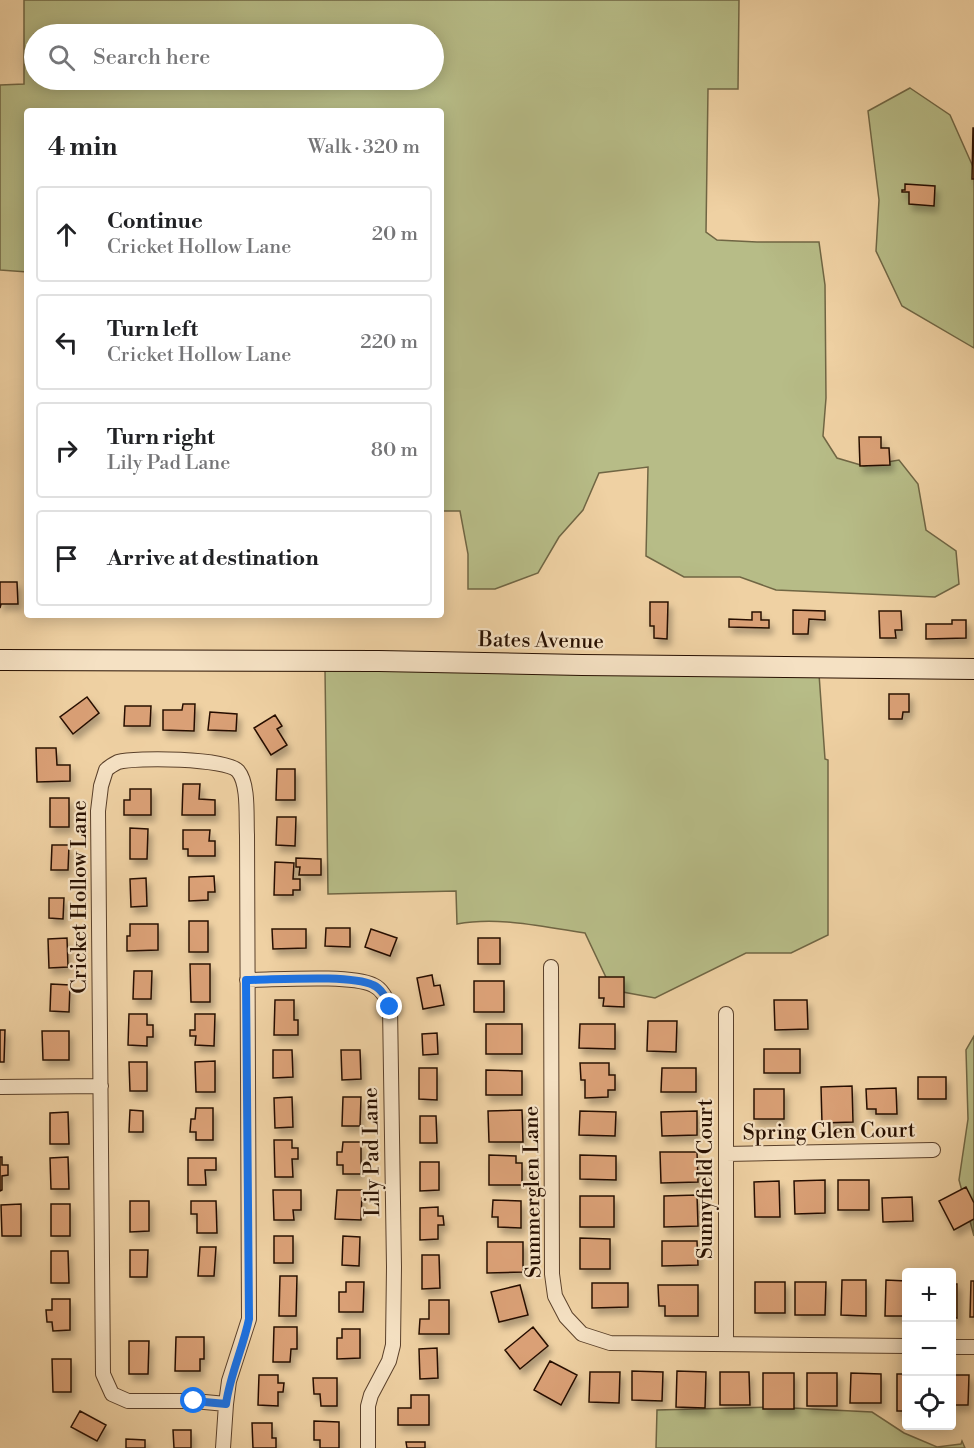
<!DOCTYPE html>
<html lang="en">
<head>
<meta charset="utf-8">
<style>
	body { margin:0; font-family:"Libre Bodoni",serif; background:#f6f6f6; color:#202124 }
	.controls { position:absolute; right:18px; bottom:18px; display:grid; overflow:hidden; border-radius:6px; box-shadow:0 3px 15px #0003 }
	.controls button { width:54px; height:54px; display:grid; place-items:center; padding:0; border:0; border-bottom:2px solid #e0e0e0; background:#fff; color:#202124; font:30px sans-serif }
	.stop { position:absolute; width:18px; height:18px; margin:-14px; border:4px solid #1a73e8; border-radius:50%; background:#fff }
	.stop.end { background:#1a73e8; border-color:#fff; box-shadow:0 2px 6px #0008 }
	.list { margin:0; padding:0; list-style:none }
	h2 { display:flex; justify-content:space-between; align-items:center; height:78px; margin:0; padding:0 24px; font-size:26px }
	h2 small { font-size:20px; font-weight:400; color:#757577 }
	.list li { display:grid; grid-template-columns:39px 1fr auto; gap:18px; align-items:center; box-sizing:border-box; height:96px; margin:0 12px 12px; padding:0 12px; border:2px solid #e0e0e0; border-radius:6px }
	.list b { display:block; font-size:22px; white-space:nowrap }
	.list p { margin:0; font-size:20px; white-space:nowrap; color:#757577 }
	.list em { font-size:20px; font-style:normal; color:#757577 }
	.icon { flex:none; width:33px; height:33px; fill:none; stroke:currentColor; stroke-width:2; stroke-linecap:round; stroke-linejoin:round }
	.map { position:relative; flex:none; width:974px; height:1448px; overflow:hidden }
	.search { position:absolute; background:#fff; box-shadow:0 3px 15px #0003; left:24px; top:24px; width:420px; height:66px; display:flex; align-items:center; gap:15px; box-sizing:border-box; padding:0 21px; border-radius:33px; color:#757577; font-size:22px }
	.panel { position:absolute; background:#fff; box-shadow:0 3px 15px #0003; left:24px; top:108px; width:420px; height:510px; border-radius:6px }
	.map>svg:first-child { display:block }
	.green { fill:#b7bc87; stroke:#706644; stroke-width:1.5; fill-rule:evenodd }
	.building { fill:#daa076; stroke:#281001; stroke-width:1.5; filter:url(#shadow) }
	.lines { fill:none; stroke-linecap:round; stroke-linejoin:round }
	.street-casing { stroke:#5a402a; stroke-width:16 }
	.secondary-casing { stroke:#281001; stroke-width:22 }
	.street { stroke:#f5e1c3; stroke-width:14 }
	.secondary { stroke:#f5e1c3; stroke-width:20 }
	.route { stroke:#1a73e8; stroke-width:8 }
	.labels { text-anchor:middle; stroke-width:4.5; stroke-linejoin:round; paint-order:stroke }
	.street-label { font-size:21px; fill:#281001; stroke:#f5e1c3 }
</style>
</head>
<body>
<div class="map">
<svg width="974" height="1448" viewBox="0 0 974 1448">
	<defs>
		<filter id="shadow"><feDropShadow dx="3.5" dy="6" stdDeviation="3" flood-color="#0004"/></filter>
	</defs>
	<rect width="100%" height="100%" fill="#efd1a3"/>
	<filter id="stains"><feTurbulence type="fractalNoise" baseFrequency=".00333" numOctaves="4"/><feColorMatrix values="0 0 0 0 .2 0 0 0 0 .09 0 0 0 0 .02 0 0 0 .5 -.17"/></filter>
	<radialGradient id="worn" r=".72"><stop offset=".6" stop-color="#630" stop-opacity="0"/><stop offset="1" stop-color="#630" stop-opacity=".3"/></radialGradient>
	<path class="green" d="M24,0H739L738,89H708L706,232L717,240L757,242H819L825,285L826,398L823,436L837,458L864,466L899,460L918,484L926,530L956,551L959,584L935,597L776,590L740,577H684L646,556L648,467L599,473L583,510L559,537L538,573L495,589H468V554L460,511H441V111H27V272L0,270V85L24,84ZM34,34H434V80H34Z
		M910,88L950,115L974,169V348L902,306L876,251L879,200L868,111Z
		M379,668L819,674L825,759L828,760V935L791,953H746L655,998L612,990L585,933C542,927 499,916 457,924L456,891L328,894L325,670Z
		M974,1036V1236L959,1180L968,1119L966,1050Z
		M772,1407L872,1412L904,1433L937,1447L961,1444L962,1441L965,1448H656L657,1410Z"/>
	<path class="building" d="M973,128H974V179H972Z
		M905,184L935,186L934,206L909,204V192H902V190H905Z
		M859,437H881V448H889L890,465L860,466Z
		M0,582H17L18,604H1L0,608Z
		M650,602H668L667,639L654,638V626H650Z
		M793,610L825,611V620L809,619L808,634H793Z
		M879,611H901L902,630H895L896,638H880Z
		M752,612H761V620H769V628L729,627V619L752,620Z
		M952,620H966V638L926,639V624H952Z
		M889,694H909V712H903L902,719H889Z
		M87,697L99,713L73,734L60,717Z
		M183,704H195L194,731L163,730V710H182Z
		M125,706H151L150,726H124Z
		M210,712L237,714L236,731L208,730Z
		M275,715L282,726L277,729L287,745L271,755L254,728Z
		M36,748H56L57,765H70V781L37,782Z
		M277,769H295V800H276Z
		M183,784H200L199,799L215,800V815H182Z
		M130,789H151V815H124V800H130Z
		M50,798H69V827H50Z
		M277,817H296L295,846L276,845Z
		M130,828L148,829L147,859H130Z
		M183,830H210L209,841H215V856H188V849H183Z
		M52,845H69L68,870H51Z
		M296,858L321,859V875H299L300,867H296Z
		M275,862L294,863L293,879H300V890H293V895H274Z
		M214,876L215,892H208V900L189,901V877Z
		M146,878L147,906L131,907L130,879Z
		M49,898H64L63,919L49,918Z
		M189,921H208V952H189Z
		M130,924H158V950L127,951V936H130Z
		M326,928H350V947L325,946Z
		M272,929H306V948L273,949Z
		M371,929L397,938L390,956L365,947Z
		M67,938L68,967L49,968L48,939Z
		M478,938H500V964H478Z
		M190,964H210V1002H191Z
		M134,971H152L151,999H133Z
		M432,975L434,986L440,985L444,1005L423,1009L417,978Z
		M599,977H624V1007L603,1006L604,998H599Z
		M474,981H504V1012H474Z
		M51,984L70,985L69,1012L50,1011Z
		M275,1000H294V1020H298V1035H274Z
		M774,1000H807L808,1029L775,1030Z
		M129,1014H147V1025H153V1037H147V1046L128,1045Z
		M195,1014H215L214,1046L195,1045L196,1036H190V1030H195Z
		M648,1021H677L676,1052L647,1051Z
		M486,1024H522V1054H486Z
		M580,1024H615V1049L579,1048Z
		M0,1030H5L4,1062H0Z
		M42,1031H69V1060H43Z
		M437,1033L438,1054L423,1055L422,1034Z
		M764,1049H800V1073H764Z
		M273,1050H292L293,1077L273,1078Z
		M341,1050H360L361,1079L342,1080Z
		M215,1061V1092H196L195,1062Z
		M129,1062H147V1091H130Z
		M580,1063H609V1075H615V1090H608V1097L585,1098V1080H581Z
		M419,1068H437V1100L419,1099Z
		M662,1068H696V1092H661Z
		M486,1070L522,1071V1095H486Z
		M918,1077H946V1099H918Z
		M852,1086L853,1122L822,1123L821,1087Z
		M896,1088L897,1114H876V1109H867L866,1089Z
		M754,1089H784V1119H754Z
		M292,1097L293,1127L275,1128L274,1098Z
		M343,1097H361L360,1126H342Z
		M196,1108H213V1140H196V1132H190L191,1119H195Z
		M130,1110L143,1111V1132H129Z
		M522,1110L523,1142H489L488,1111Z
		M580,1111L616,1112L615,1136L579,1135Z
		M697,1111V1135L662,1136L661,1112Z
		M68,1112L69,1144H50V1113Z
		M420,1116H436L437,1143H420Z
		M274,1140H292V1148H298V1159H292L293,1177H275Z
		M343,1142H361V1174H343V1165H337V1152H342Z
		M660,1152H697L698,1182L661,1183Z
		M489,1155L516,1156V1163H522V1185H489Z
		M580,1155L616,1156V1180L580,1179Z
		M0,1157H2V1165H8V1175L2,1176V1190L0,1191Z
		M68,1157L69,1189H51L50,1158Z
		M188,1158H216V1170H205L206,1185H188Z
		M420,1162H439V1190L420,1191Z
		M825,1180V1213L795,1214L794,1181Z
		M838,1180H869V1210H838Z
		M779,1181L780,1217H755L754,1182Z
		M966,1187L974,1203V1219L954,1230L939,1201Z
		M273,1190H301V1210H293L294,1220H274Z
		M337,1190H362L361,1220L335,1219Z
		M697,1195L698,1226L664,1227V1196Z
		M580,1196H614V1227H580Z
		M912,1197L913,1221L883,1222L882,1198Z
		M493,1200L521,1201V1228L498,1227V1217H492Z
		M130,1201H149V1231L130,1232Z
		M191,1201H216L217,1233H197V1214H191Z
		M21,1204V1236H2L1,1205Z
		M51,1204H70V1236H51Z
		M438,1207V1216H443L444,1225H438V1239L420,1240V1208Z
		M274,1236H293V1263H274Z
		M343,1236L360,1237L359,1266L342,1265Z
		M580,1238L610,1239V1269H580Z
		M662,1241H697L698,1265L662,1266Z
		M487,1242H523V1272L487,1273Z
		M200,1247H216L214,1276H198Z
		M130,1250H148L147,1277H130Z
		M51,1251H68L69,1283H51Z
		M422,1255H439L440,1288L422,1289Z
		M280,1276H297L296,1316H279Z
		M842,1280H866V1316L841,1315Z
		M886,1280L906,1281V1316H885Z
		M971,1281H974V1317H970Z
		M346,1282H364L363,1312H339V1292H346Z
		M755,1282H785V1313H755Z
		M795,1282H826L825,1315H795Z
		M592,1283H628V1307L592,1308Z
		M952,1284H957V1318L952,1317Z
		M520,1285L528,1315L499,1322L491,1292Z
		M658,1285H698V1316H665V1306H659Z
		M52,1299H70V1330L53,1331L52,1322H47L46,1310H52Z
		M429,1300H449V1334H419L420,1319H429Z
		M274,1327H297V1349H291L290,1362H273Z
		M533,1327L548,1346L520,1369L505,1350Z
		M342,1329H360V1358L337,1359V1338H342Z
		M176,1337H204V1359H200V1371H175Z
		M129,1341H149L148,1374H129Z
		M437,1348L438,1378L420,1379L419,1349Z
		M52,1359H71V1392H53Z
		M550,1361L577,1375L561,1405L534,1390Z
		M632,1371L663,1372L662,1401L632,1400Z
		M677,1371L706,1372L705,1408L676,1407Z
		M590,1372H620L619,1403L589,1402Z
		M720,1372H749L750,1405H720Z
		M763,1373H794V1409H763Z
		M807,1373H837V1406H807Z
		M851,1373L881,1374V1403H850Z
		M897,1374H906V1411H897Z
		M259,1375H278V1383H284L283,1392H278V1406L258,1405Z
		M952,1375H969L968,1405H952Z
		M313,1378H337V1406H321L320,1394H314Z
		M411,1395H429V1425H398V1408H411Z
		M80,1411L106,1425L97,1441L71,1427Z
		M314,1421L339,1422V1448H320V1440H314Z
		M252,1423H272V1438H276V1448H253Z
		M173,1430H191V1448H174Z
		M126,1439L145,1440V1448H126Z
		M406,1442H425V1448H407Z"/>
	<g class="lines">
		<defs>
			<path id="street" d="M551,967L552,1274L555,1296L566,1317L582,1334L610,1343L906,1346
				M247,980C275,980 350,974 373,985C382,989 386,998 390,1007L394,1267L393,1345L389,1361L371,1395L368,1406V1448
				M726,1014V1344
				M0,1087L101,1086
				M726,1154L933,1150
				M952,1347H974
				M223,1448L226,1404L229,1381L249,1319L247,835C246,818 249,784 238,771C226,758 136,757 118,762C114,764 110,766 106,770L101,786L98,811L103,1374L112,1394L128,1401H194L226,1404"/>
			<path id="secondary" d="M0,660L379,661L582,665L974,669"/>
		</defs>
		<use href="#street" class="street-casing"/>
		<use href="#secondary" class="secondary-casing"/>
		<use href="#street" class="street"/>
		<use href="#secondary" class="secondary"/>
	</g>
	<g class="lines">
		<path class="route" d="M194,1401L226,1404C230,1375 243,1348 249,1319L246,980C275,980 350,974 373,985C382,989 386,998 390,1007"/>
	</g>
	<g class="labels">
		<g class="street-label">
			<text transform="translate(541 640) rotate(1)" y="7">Bates Avenue</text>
			<text transform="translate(79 897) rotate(-90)" y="7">Cricket Hollow Lane</text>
			<text transform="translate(829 1131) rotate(-1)" y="7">Spring Glen Court</text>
			<text transform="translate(371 1152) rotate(-91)" y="7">Lily Pad Lane</text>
			<text transform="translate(705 1179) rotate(-90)" y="7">Sunnyfield Court</text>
			<text transform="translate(532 1192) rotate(-91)" y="7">Summerglen Lane</text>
		</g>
	</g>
	<rect width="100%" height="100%" filter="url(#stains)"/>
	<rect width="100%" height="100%" fill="url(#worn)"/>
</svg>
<div class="controls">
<button>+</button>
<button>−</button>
<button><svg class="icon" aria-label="locate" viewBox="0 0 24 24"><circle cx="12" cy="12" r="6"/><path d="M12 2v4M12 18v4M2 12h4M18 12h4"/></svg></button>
</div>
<div class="stop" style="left:194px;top:1401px"></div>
<div class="stop end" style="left:390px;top:1007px"></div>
<div class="search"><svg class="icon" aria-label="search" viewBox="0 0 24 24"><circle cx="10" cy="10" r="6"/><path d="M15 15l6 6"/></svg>Search here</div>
<section class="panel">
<h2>4 min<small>Walk · 320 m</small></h2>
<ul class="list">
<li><svg class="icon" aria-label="ahead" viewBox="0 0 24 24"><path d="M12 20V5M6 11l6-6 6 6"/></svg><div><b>Continue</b><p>Cricket Hollow Lane</p></div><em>20 m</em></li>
<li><svg class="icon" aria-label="left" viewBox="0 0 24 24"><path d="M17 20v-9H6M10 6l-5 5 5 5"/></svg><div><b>Turn left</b><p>Cricket Hollow Lane</p></div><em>220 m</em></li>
<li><svg class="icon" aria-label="right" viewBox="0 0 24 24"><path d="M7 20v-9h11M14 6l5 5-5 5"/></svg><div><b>Turn right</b><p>Lily Pad Lane</p></div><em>80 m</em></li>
<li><svg class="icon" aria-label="arrive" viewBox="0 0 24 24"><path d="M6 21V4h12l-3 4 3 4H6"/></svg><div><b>Arrive at destination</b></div></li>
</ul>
</section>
</div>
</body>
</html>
